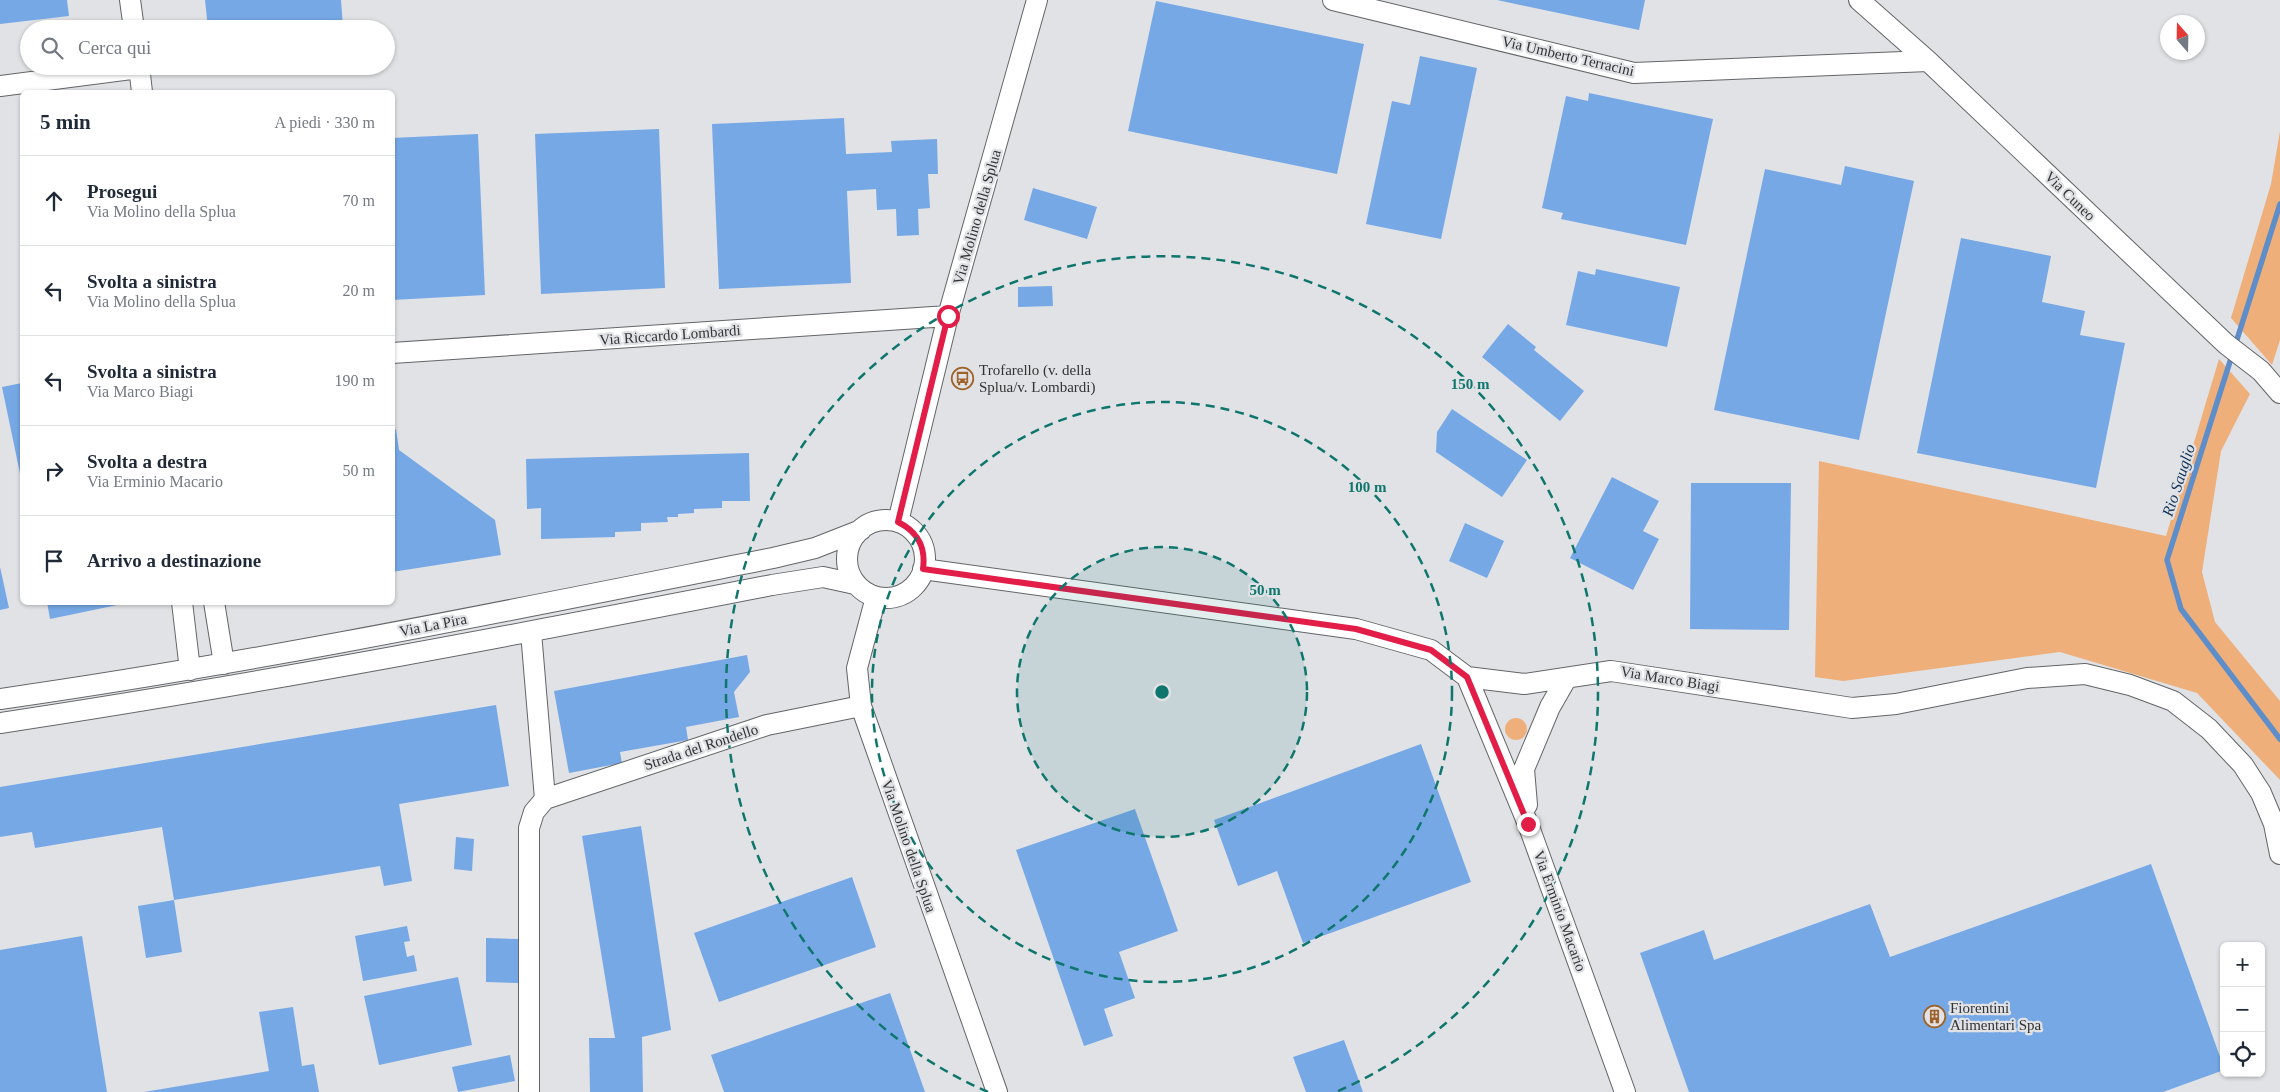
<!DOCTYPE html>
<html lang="it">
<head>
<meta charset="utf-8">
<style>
	body { margin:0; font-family:"Times New Roman",serif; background:#f6f6f7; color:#1f2937 }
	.controls { position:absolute; right:15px; bottom:15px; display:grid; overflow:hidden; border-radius:8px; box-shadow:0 1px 4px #0004 }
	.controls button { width:45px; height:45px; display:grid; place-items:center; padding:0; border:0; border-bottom:1px solid #e0e1e3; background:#fff; color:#1f2937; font:25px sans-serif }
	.compass { position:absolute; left:2160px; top:15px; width:45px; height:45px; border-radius:50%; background:#fff; box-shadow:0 1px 4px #0004; rotate:340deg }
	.stop { position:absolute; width:15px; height:15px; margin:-11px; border:4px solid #e11d48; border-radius:50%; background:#fff }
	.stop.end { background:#e11d48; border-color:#fff; box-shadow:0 1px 5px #0008 }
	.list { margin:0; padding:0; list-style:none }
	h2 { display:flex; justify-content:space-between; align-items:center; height:65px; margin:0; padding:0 20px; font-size:21px }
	h2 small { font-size:16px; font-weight:400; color:#747a83 }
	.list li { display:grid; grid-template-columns:32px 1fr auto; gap:15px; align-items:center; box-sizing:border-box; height:90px; padding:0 20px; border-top:1px solid #e0e1e3 }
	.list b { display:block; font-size:19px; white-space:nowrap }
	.list p { margin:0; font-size:16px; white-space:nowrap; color:#747a83 }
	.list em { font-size:16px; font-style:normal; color:#747a83 }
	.icon { flex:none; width:28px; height:28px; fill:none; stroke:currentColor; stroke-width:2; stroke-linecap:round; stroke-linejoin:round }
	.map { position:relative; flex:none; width:2280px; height:1092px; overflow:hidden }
	.search { position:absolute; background:#fff; box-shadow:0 1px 4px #0004; left:20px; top:20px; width:375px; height:55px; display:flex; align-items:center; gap:12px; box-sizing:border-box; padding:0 18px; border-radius:28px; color:#747a83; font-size:19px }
	.panel { position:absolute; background:#fff; box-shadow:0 1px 4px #0004; left:20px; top:90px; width:375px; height:515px; border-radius:8px }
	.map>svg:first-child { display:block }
	.green { fill:#efaf7a }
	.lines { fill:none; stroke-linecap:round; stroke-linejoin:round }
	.stream { stroke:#5e8eca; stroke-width:5.5 }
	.building { fill:#76a8e6 }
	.minor-casing { stroke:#636568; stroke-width:22 }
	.minor { stroke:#fff; stroke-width:20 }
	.route { stroke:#e11d48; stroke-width:6 }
	.ring { fill:none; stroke:#0f766e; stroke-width:2.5; stroke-dasharray:9 6 }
	.labels { text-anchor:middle; stroke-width:4.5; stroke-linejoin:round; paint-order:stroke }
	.street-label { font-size:15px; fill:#323334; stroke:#e0e2e6 }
	.poi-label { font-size:15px; fill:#323334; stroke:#e0e2e6; text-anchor:start }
	.water-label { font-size:16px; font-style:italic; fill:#11335b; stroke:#e0e2e6 }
	.centre { fill:#0f766e; stroke:#e0e2e6; stroke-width:2.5 }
	.ring-label { font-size:15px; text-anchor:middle; font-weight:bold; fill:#0f766e; stroke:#e0e2e6; stroke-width:4.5; stroke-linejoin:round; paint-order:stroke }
</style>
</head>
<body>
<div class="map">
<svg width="2280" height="1092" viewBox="0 0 2280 1092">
	<rect width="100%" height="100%" fill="#e0e2e6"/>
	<path class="green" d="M2280,131V340L2272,365L2231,318L2271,184Z
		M2219,359L2250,394L2221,451L2202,572L2215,622L2280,701V780L2197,693L2060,652L1843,681L1815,677L1819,461L2166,536Z
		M1505 729a11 11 0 1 1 22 0a11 11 0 1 1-22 0Z"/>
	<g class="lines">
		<path class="stream" d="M2280,204L2167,560L2181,609L2280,739"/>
	</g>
	<path class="building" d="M0,0H67L69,16L0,24Z
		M205,0H341L343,26L320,29H208Z
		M1497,0H1645L1639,30Z
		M1156,1L1364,44L1337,174L1128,131Z
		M1420,56L1477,68L1441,239L1366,224L1392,101L1410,105Z
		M1589,93L1713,119L1686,245L1561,219L1563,213L1542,208L1566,96L1588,101Z
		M844,118L846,154L892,152L891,141L937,139L938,174H928L930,208L918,209L919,235L897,236L896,209L877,210L876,189L847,191L851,283L719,289L712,124Z
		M659,129L665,288L541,294L535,134Z
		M478,134L485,295L392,300V138Z
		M1845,166L1914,181L1859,440L1714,410L1765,169L1841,185Z
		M1033,188L1097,207L1087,239L1024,220Z
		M1961,238L2051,256L2042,302L2085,311L2080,335L2125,343L2096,488L1917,453Z
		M1596,269L1680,287L1667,347L1566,325L1578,271L1595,275Z
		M1052,286L1053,306L1018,307V287Z
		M1508,324L1536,347L1534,350L1584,391L1560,421L1482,357Z
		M22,383V483L2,387Z
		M1452,409L1527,460L1502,497L1436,452L1437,432Z
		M396,429L399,450L495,520L501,555L392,572V430Z
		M749,453L750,501H722V508L694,509V513L678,514V517H667L668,522L641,523V531L615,532V537L541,539V508L527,509L526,459Z
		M1612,477L1659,501L1643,531L1659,539L1633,590L1570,558Z
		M1691,483H1791L1789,630L1690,629Z
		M1465,523L1504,541L1487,578L1449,561Z
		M0,567L9,608L0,610Z
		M47,602H127V603L50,619Z
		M747,655L750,672L734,692L739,717L686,727L688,740L620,752L622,763L569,773L554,691Z
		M496,705L509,786L399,804L412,881L384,886L380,866L174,900L162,827L35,848L32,832L0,837V787Z
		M1421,744L1471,882L1303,943L1277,871L1238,886L1214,820Z
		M1135,809L1178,931L1119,952L1135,998L1104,1009L1113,1036L1084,1046L1016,850Z
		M641,826L671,1030L642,1037L643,1092H590L589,1038H615L582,836Z
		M456,837L474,839L472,871L454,869Z
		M2151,864L2224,1068V1070L2163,1092H1689L1640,953L1704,930L1714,960L1870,904L1890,957Z
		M852,877L876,947L719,1002L694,933Z
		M174,900L182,952L146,958L138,906Z
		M407,926L410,941L404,942L407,957L414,955L417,971L363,981L355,936Z
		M82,936L107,1092H0V950Z
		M486,938L519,939V983L486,982Z
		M458,977L472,1045L379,1065L364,996Z
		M890,993L925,1092H724L711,1055Z
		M293,1007L302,1066L314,1064L319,1092H144L269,1071L259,1012Z
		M1344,1040L1363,1092H1306L1293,1057Z
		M510,1055L515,1081L458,1092L452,1067Z"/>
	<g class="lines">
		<defs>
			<path id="minor" d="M130,0L134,29
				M1333,0L1634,73L1928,61
				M1859,0L1928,61L2226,344L2261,371L2280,393
				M139,66L142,92
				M0,86L139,68
				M392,353L948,316
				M847 559a39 39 0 1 1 78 0a39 39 0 1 1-78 0Z
				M898,522L948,316L1037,0
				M923,569L1356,629L1431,650L1467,677L1524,684L1611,671L1852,708L1896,704L2027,678L2085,674L2130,685L2173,701L2209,729L2243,765L2261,793L2274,824L2280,854
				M876,597L857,668L861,706L997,1092
				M182,602L190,670
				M214,602L224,664
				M531,632L545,799
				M1467,677L1528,824L1625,1092
				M0,699C259,662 516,609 773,558L815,548L861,530
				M0,723C259,684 515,635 772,585L823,577L855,584
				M1527,805L1524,769L1550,707L1566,679
				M529,1092V828L534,812L545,799L767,725L861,706"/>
		</defs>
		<use href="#minor" class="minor-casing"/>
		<use href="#minor" class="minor"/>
	</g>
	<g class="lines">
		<path class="route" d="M948,316L898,522C918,532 926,547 923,569L1356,629L1431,650L1467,677L1528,824"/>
	</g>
	<circle cx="1162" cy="692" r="145" fill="#0f766e" fill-opacity=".12"/>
	<g class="ring">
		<circle cx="1162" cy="692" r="145"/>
		<circle cx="1162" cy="692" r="290"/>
		<path d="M988 1092A436 436 0 1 1 1336 1092"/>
	</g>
	<defs>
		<symbol id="bus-ring" viewBox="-11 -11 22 22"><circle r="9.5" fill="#e0e2e6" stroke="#9f6127" stroke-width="1.5"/><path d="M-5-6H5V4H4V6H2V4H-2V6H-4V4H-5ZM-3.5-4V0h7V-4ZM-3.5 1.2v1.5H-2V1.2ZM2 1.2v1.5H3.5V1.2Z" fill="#9f6127"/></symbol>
		<symbol id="building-ring" viewBox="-11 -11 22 22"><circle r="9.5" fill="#e0e2e6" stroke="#9f6127" stroke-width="1.5"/><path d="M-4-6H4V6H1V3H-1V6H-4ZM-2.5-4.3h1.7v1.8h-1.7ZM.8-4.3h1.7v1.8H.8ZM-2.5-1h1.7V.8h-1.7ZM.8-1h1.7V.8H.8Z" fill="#9f6127"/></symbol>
	</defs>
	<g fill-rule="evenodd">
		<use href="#bus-ring" x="950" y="366" width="25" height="25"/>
		<use href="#building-ring" x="1922" y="1004" width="25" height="25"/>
	</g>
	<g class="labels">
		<g class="street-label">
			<text transform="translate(1568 56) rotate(13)" y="5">Via Umberto Terracini</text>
			<text transform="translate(2070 196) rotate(44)" y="5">Via Cuneo</text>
			<text transform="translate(977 217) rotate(-74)" y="5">Via Molino della Splua</text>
			<text transform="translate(670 335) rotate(-4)" y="5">Via Riccardo Lombardi</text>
			<text transform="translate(433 625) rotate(-11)" y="5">Via La Pira</text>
			<text transform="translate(1670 679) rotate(9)" y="5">Via Marco Biagi</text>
			<text transform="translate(701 747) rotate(-18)" y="5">Strada del Rondello</text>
			<text transform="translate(909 846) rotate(71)" y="5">Via Molino della Splua</text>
			<text transform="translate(1560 911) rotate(70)" y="5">Via Erminio Macario</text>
		</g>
		<g class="poi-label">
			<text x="979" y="375">Trofarello (v. della<tspan x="979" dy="17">Splua/v. Lombardi)</tspan></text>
			<text x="1950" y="1013">Fiorentini<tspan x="1950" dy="17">Alimentari Spa</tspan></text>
		</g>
		<g class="water-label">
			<text transform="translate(2178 480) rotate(-72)" y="6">Rio Sauglio</text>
		</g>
	</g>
	<circle cx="1162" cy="692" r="8" class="centre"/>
	<g class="ring-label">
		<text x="1470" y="389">150 m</text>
		<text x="1367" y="492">100 m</text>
		<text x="1265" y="595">50 m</text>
	</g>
</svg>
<div class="controls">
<button>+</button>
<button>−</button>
<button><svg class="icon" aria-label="locate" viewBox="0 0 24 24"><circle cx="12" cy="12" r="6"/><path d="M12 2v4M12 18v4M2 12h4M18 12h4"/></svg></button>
</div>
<svg class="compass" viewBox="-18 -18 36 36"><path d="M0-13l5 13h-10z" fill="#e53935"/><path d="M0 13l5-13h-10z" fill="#747a83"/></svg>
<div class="stop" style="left:948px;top:316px"></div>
<div class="stop end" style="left:1528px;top:824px"></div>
<div class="search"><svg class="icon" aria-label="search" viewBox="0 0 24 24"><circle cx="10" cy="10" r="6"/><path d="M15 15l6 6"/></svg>Cerca qui</div>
<section class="panel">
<h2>5 min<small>A piedi · 330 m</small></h2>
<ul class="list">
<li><svg class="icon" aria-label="ahead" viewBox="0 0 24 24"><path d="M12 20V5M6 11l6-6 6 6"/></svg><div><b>Prosegui</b><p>Via Molino della Splua</p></div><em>70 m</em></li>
<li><svg class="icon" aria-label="left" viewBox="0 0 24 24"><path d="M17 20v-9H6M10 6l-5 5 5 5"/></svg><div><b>Svolta a sinistra</b><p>Via Molino della Splua</p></div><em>20 m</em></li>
<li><svg class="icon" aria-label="left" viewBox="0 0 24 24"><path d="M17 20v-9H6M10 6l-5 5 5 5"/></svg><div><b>Svolta a sinistra</b><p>Via Marco Biagi</p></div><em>190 m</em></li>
<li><svg class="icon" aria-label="right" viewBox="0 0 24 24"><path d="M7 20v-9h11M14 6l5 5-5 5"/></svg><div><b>Svolta a destra</b><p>Via Erminio Macario</p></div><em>50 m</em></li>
<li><svg class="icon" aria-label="arrive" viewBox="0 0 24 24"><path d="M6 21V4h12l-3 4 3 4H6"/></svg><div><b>Arrivo a destinazione</b></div></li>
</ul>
</section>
</div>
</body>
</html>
